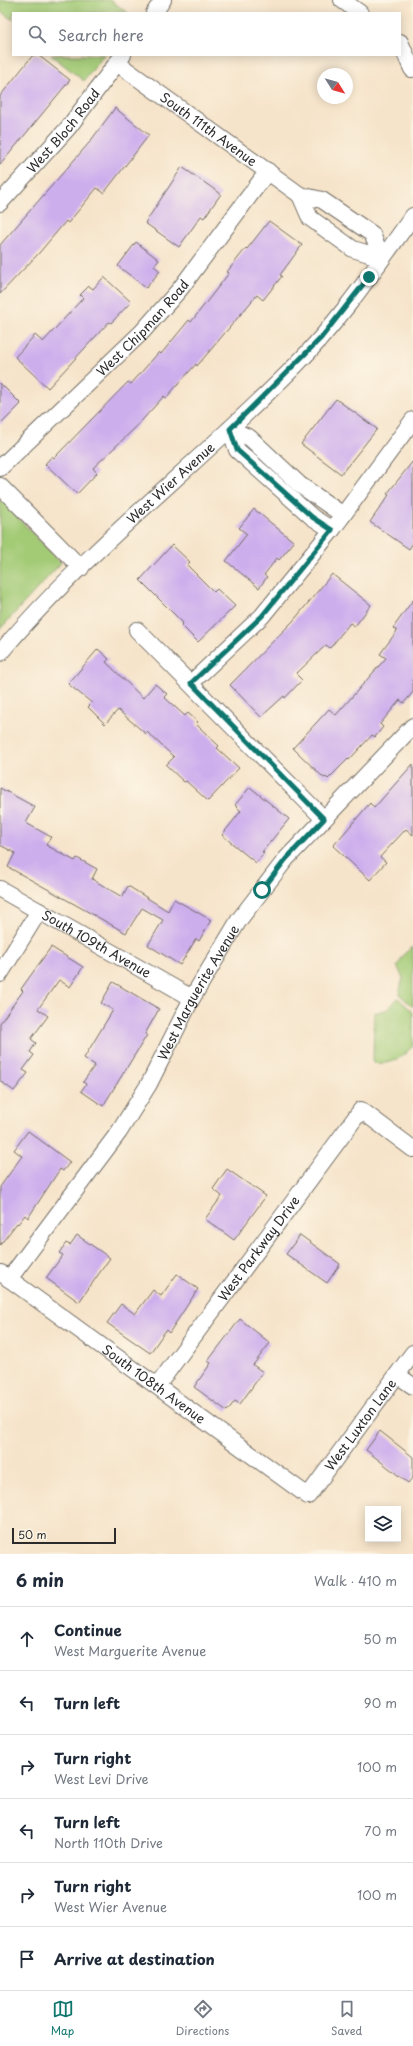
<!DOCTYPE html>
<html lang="en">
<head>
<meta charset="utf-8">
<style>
	body { margin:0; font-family:"Playpen Sans",sans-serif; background:#f2f2f3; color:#1f2937 }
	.controls { position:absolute; right:12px; bottom:12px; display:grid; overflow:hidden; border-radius:0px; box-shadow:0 2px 10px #0003 }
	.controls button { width:36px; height:36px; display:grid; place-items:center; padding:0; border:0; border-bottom:1px solid #e0e1e3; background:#fff; color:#1f2937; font:20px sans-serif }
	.compass { position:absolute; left:317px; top:68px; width:36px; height:36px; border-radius:50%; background:#fff; box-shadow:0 2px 10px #0003; rotate:127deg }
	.scale { position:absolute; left:12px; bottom:10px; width:104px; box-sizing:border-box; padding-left:4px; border:2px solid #2b2b2b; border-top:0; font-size:11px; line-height:14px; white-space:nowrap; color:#2b2b2b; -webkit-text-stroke:3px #fcf5e5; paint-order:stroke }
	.stop { position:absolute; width:12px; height:12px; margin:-9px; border:3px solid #0f766e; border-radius:50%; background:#fff }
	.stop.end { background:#0f766e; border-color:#fff; box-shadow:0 1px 4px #0008 }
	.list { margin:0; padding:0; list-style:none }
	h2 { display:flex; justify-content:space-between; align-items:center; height:52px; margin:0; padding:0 16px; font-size:17px }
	h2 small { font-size:13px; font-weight:400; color:#747a83 }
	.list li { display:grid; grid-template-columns:26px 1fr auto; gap:12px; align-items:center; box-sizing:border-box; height:64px; padding:0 16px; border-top:1px solid #e0e1e3 }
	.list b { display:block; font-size:15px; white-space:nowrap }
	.list p { margin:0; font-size:13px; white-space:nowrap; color:#747a83 }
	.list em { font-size:13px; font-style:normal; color:#747a83 }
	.icon { flex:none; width:22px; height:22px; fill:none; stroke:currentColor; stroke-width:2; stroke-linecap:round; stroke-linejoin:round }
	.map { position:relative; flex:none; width:413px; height:1554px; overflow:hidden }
	.search { position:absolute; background:#fff; box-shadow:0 2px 10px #0003; left:12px; right:12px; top:12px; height:44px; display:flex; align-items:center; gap:10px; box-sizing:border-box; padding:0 14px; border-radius:0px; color:#747a83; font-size:15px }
	.sheet { height:436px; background:#fff }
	nav { display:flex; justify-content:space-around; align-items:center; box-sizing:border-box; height:56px; border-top:1px solid #e0e1e3; background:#fff; font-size:11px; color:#747a83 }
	nav a { display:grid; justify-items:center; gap:2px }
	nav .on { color:#0f766e }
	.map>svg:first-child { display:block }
	.green { fill:#a3cb76; stroke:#677b50 }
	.building { fill:#cdaeed }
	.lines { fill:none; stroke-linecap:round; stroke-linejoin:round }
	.street-casing { stroke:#726c63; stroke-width:18 }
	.street { stroke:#fff; stroke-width:16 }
	.route { stroke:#0f766e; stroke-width:5 }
	.labels { text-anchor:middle; stroke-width:3; stroke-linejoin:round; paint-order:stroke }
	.street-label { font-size:13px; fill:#2b2b2b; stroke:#fcf5e5 }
</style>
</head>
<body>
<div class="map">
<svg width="413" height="1554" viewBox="0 0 413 1554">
	<rect width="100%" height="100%" fill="#fcf5e5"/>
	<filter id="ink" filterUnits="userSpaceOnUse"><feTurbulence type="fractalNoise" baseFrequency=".025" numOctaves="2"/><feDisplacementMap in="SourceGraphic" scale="8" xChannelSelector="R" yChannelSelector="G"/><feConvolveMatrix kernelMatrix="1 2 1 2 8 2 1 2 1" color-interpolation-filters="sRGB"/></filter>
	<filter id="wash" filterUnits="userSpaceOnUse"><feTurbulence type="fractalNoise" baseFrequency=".012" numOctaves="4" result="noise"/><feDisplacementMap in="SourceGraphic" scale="16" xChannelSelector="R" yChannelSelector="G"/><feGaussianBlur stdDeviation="0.9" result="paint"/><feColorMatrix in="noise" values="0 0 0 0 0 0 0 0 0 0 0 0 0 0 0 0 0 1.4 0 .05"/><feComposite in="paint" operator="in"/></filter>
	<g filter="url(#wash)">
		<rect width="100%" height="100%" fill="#f6e4ca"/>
		<path class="green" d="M0,0H110L128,13H13V20L0,11Z
			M51,55H104L84,81Z
			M0,499L61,563L0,629Z
			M413,947V1007L399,994L403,978L397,966L405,953Z
			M398,998L413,1012V1045C402,1059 391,1065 373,1063L374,1013L388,1009Z"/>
		<g id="blocks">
			<path class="building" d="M33,55H38L70,80L0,165V96Z
				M115,108L149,135L104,193L97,188L68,223L66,221L39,253L0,294V245L89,143Z
				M182,167L221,194L204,218L201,216L179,247L145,223Z
				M269,221L302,245L280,275L282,276L263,300L257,295L197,366L196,364L166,398L164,396L135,428L93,468L97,473L77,494L45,464L52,456L54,458L128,382L131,384L159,352L161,354L189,320L191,322L229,273L227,272L246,248L247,249Z
				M136,242L159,260L154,266L160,271L146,288L118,266Z
				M104,277L131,302L111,323L109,322L48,388L15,357L35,335L43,342L83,298L80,295L89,286L93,289Z
				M0,383L21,404L0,425Z
				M336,399L377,429L341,474L301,444Z
				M413,461V543L409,549L370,522L389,495L387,494Z
				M254,509L294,542L279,560L277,558L264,575L267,577L259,588L226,561L247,534L239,528Z
				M172,545L190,562L187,565L214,592L217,589L235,606L198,642L181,625L183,623L140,580Z
				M332,574L371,605L355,626L350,623L330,648L326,645L296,674L302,680L285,698L284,696L261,717L230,685L294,620Z
				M413,600V692L404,703L400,700L380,724L383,727L375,737L372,735L349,760L348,759L328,779L326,777L324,778L293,748L329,709L336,715L386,658L380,654L397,631L393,628Z
				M98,649L109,659L106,662L143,698L155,684L167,694L164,697L185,716L188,713L198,722L196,724L219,746L217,748L239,768L208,801L186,781L184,782L166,765L174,757L147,732L146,734L118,710L105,724L88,707L92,703L68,684Z
				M413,764V835L406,829L380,857L386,862L370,880L333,846L370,803L374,808Z
				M250,787L289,819L262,852L264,853L256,863L222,835L241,811L235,805Z
				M0,788L35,807L26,823L51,837L46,845L75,861L77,858L97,869L92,879L122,897L128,886L168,911L174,899L211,920L199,941L196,939L180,965L148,945L163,920L142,908L126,933L8,867L15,853L0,845Z
				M51,947L83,967L70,987L59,980L38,1009L48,1016L31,1039L36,1043L30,1052L34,1055L23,1070L28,1073L14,1091L0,1081V1023L23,991L21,989Z
				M113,982L159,1009L145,1034L147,1035L103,1106L81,1091L86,1084L83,1082L95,1065L84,1058L113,1010L101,1003Z
				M28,1131L70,1162L63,1171L60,1169L28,1218L25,1215L18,1224L17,1223L0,1245V1187L22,1156L14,1150Z
				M227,1169L266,1196L234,1240L205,1219L222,1196L213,1189Z
				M77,1235L110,1258L79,1302L46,1278L63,1255L59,1253L66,1243L70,1245Z
				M300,1235L340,1264L327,1283L286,1254Z
				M177,1274L198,1289L169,1333L166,1330L150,1353L107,1323L121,1304L135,1314L153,1290L161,1296Z
				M240,1319L270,1343L253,1365L263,1372L240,1404L235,1401L227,1411L194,1387L211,1363L208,1361Z
				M380,1431L413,1457V1477L408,1483L366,1450Z"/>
		</g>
	</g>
	<g filter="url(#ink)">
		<use href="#blocks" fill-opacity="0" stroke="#726c63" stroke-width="1"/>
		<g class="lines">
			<defs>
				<g id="street">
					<path d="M342,0L360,13"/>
					<path d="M154,13L163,0"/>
					<path d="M400,42L412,69"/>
					<path id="s1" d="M117,63L300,195L322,200L372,234L382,258"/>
					<path d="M300,195L310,218L353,249L382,258"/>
					<path id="s2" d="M0,203L68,128L123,55"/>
					<path d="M230,429L237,450L312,517L332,530"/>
					<path d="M230,429L250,438L300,485L343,515"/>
					<path id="s3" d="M0,468L142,332L180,289L268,171"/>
					<path d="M0,486L81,568"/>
					<path d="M137,630L324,819"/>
					<path id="s4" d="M0,653C89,547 201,462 297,364C341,319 376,267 413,216"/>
					<path d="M191,683L262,616L332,530L413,420"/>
					<path id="s5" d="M0,889L192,998"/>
					<path d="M0,974L39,911"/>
					<path id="s6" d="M1,1273L308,1496L413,1353"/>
					<path id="s7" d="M9,1279L119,1132L149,1084L192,998L239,920L286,859L413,726"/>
					<path d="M397,1375L413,1386"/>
					<path id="s8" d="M157,1386L361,1110L413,1149"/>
				</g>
			</defs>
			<use href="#street" class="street-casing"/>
			<use href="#street" class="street"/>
		</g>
	</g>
	<g class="lines" filter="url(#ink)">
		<path class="route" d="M262,890L286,859L324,819L191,683L262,616L332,530L312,517L237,450L230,429L321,338L369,277"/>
	</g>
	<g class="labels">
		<g class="street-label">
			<text dy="5" stroke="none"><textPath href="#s1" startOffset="113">South 111th Avenue</textPath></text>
			<text dy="5" stroke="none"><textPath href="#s2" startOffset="96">West Bloch Road</textPath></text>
			<text dy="5" stroke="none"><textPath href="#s3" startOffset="200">West Chipman Road</textPath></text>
			<text dy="5" stroke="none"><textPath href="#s4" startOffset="241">West Wier Avenue</textPath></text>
			<text dy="5" stroke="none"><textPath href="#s5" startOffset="111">South 109th Avenue</textPath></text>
			<text dy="5" stroke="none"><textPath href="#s7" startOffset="344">West Marguerite Avenue</textPath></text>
			<text dy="5" stroke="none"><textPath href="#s8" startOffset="171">West Parkway Drive</textPath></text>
			<text dy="5" stroke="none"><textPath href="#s6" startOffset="189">South 108th Avenue</textPath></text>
			<text dy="5" stroke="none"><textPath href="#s6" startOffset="468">West Luxton Lane</textPath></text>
		</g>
	</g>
</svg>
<div class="controls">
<button><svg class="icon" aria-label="layers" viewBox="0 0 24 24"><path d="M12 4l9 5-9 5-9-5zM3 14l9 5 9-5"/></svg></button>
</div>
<svg class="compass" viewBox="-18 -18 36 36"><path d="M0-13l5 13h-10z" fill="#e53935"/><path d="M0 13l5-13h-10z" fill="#747a83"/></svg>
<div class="scale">50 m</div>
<div class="stop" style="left:262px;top:890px"></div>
<div class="stop end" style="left:369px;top:277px"></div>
<div class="search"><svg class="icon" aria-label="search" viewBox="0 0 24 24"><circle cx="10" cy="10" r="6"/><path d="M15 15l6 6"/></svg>Search here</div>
</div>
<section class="sheet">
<h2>6 min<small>Walk · 410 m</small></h2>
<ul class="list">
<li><svg class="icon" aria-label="ahead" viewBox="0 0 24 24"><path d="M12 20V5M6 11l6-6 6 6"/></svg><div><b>Continue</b><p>West Marguerite Avenue</p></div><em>50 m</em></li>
<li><svg class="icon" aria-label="left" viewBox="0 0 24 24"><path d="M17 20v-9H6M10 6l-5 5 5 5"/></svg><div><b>Turn left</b></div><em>90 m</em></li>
<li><svg class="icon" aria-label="right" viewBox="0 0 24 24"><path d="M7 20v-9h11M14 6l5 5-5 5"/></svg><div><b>Turn right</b><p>West Levi Drive</p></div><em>100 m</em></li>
<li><svg class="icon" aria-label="left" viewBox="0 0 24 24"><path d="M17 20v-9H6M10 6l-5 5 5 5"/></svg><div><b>Turn left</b><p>North 110th Drive</p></div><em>70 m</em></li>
<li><svg class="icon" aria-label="right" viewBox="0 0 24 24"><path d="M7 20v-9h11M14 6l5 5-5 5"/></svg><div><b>Turn right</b><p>West Wier Avenue</p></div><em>100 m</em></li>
<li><svg class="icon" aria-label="arrive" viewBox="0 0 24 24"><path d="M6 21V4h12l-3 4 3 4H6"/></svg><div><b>Arrive at destination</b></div></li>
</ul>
</section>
<nav>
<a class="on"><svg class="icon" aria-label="map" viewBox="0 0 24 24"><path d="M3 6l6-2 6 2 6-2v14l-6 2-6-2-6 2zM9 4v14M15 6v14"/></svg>Map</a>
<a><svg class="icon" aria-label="directions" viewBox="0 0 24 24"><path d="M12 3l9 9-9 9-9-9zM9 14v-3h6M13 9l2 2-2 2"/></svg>Directions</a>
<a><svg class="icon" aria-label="saved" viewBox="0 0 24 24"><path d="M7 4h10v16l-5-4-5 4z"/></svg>Saved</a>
</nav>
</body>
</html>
